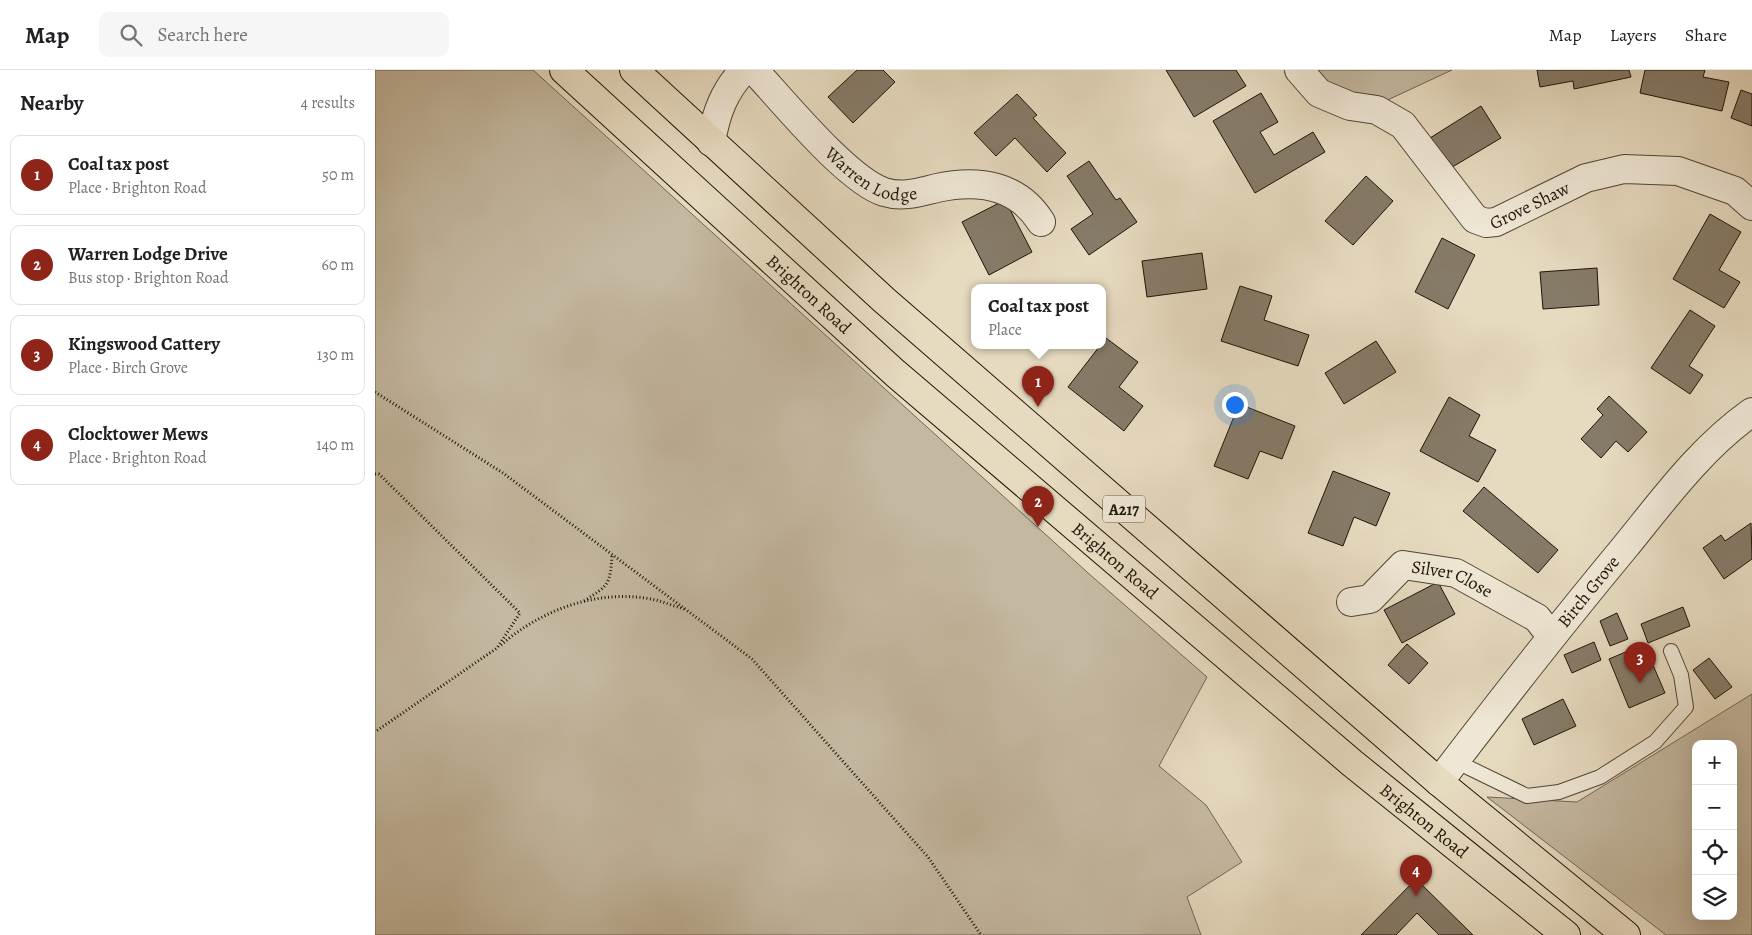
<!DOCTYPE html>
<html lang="en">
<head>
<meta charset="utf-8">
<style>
	body { margin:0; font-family:Alegreya,serif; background:#f6f6f6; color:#202124 }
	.controls { position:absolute; right:15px; bottom:15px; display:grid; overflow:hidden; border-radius:10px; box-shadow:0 5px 20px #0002 }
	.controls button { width:45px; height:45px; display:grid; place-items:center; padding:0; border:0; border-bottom:1px solid #e0e0e0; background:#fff; color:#202124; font:25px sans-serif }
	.you { position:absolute; left:859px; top:334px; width:18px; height:18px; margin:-12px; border:4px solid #fff; border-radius:50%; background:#1a73e8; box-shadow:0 0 0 8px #1a73e833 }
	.badge { display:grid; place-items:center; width:32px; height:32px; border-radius:50%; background:#8f2418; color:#fff; font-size:16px; font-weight:700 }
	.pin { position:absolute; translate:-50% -41px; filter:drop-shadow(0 1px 2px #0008) }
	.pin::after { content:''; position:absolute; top:26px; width:18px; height:15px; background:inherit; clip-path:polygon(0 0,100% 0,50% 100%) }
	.popup { position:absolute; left:596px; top:214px; width:135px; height:65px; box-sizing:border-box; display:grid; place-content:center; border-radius:10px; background:#fff; filter:drop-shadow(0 1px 4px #0005); font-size:16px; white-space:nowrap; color:#757577 }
	.popup b { font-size:19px; color:#202124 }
	.popup::after { content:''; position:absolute; left:50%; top:100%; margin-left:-10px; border:10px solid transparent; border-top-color:#fff }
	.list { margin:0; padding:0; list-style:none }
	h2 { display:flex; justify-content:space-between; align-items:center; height:65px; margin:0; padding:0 20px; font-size:21px }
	h2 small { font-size:16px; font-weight:400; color:#757577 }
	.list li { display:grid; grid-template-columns:32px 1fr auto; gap:15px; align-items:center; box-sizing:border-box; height:80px; margin:0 10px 10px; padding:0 10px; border:1px solid #e0e0e0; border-radius:10px }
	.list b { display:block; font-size:19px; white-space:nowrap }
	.list p { margin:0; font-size:16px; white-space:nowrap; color:#757577 }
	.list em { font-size:16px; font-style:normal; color:#757577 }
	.icon { flex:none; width:28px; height:28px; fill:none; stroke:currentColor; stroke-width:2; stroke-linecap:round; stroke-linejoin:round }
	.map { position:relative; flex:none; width:1377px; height:865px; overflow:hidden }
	header { display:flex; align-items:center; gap:30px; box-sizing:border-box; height:70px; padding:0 25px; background:#fff; border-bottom:1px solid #e0e0e0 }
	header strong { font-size:24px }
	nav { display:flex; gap:28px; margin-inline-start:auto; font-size:18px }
	.search { width:350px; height:45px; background:#f6f6f6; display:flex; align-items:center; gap:12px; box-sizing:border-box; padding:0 18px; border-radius:10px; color:#757577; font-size:19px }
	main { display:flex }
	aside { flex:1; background:#fff }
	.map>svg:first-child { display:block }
	.green { fill:#c4b8a0; stroke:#716654; fill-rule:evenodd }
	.building { fill:#867b68; stroke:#1e1409 }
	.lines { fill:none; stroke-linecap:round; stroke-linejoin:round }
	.service-casing { stroke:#504636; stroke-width:16 }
	.minor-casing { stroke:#504636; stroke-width:30 }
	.trunk-casing { stroke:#1e1409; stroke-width:30 }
	.path { stroke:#1e1409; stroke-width:3; stroke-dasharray:1 2.5; stroke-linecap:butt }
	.service { stroke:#efe7d5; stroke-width:14 }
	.minor { stroke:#efe7d5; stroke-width:28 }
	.trunk { stroke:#e6dabf; stroke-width:28 }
	.labels { text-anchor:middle; stroke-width:4; stroke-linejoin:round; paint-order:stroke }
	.shield { fill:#efe7d5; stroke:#5d5346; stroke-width:1 }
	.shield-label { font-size:16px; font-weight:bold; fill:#1e1409 }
	.street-label { font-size:18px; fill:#1e1409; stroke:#efe7d5 }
</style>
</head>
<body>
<header>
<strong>Map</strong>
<div class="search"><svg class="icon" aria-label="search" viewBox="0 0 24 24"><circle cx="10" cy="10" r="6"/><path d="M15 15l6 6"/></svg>Search here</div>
<nav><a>Map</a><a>Layers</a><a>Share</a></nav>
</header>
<main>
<aside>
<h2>Nearby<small>4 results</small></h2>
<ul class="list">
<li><span class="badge">1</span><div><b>Coal tax post</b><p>Place · Brighton Road</p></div><em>50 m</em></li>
<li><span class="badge">2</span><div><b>Warren Lodge Drive</b><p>Bus stop · Brighton Road</p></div><em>60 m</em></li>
<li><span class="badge">3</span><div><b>Kingswood Cattery</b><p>Place · Birch Grove</p></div><em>130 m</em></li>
<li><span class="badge">4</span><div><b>Clocktower Mews</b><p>Place · Brighton Road</p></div><em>140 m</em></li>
</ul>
</aside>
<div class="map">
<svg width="1377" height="865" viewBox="0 0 1377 865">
	<rect width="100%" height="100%" fill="#e6dabf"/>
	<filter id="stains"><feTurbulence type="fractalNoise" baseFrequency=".004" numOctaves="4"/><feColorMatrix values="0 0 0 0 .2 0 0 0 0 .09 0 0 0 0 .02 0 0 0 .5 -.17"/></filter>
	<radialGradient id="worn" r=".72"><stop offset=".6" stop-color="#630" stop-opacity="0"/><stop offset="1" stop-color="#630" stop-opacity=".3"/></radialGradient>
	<path class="green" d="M0,0H158L712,502L832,607L784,696L831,735L867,792L812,827L826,865H0Z
		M924,0H1077L1004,34Z
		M1377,624V865H1291L1112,727L1202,732ZM1321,674H1358V846H1321Z"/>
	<path class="building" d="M482,0H508L520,12L478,53L453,27Z
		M791,0H861L871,16L819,47Z
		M1162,0H1254L1256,7L1199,19L1198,11L1165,17Z
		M1270,0H1330L1328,7L1354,12L1347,41L1265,23Z
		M1366,20L1377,24V56L1356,48Z
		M886,23L903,52L885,62L899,85L938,62L950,82L880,123L838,51Z
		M642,24L662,45L658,48L691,83L672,102L640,68L621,86L599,63Z
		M1106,36L1126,68L1074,99L1055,68Z
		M714,91L741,130L745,128L762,152L714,185L696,159L718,144L692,106Z
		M991,106L1018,131L978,175L950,151Z
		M630,130L657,182L614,205L587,152Z
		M1335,144L1366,162L1344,200L1365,212L1349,238L1298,209Z
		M1067,168L1100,185L1073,239L1040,222Z
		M827,183L832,219L772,227L767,191Z
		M1222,198L1224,235L1168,239L1165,202Z
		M865,216L897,226L889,250L934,265L923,296L846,271Z
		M1315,240L1340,256L1314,296L1328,305L1315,324L1276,298Z
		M731,268L763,292L744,317L768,336L749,361L693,317Z
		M1001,271L1021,302L969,334L950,303Z
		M1234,326L1272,362L1253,382L1241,371L1226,388L1206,369L1228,345L1222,339Z
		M1074,327L1105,345L1094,366L1121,380L1103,412L1045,381Z
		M864,334L920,356L907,389L885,381L873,409L839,396Z
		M958,401L1015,423L1001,456L979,447L968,476L933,463Z
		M1109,417L1183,480L1163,503L1088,441Z
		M1376,453L1377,489L1349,509L1328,478L1346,465L1350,471Z
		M1063,512L1080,544L1027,573L1009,540Z
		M1308,537L1315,556L1273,573L1266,554Z
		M1242,543L1253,569L1235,576L1225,551Z
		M1219,572L1226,590L1197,603L1189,585Z
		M1032,574L1053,593L1034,614L1013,595Z
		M1253,581L1262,602L1278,595L1290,623L1254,638L1234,589Z
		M1334,588L1357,617L1340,629L1318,600Z
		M1188,629L1201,656L1159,675L1147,649Z
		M1041,809L1098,865H1064L1042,843L1021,865H986Z"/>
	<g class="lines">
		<defs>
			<path id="service" d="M1080,691L1152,726L1184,722L1225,707L1280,672L1311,637L1306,605L1296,581"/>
			<g id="minor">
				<path id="s1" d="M379,0C408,31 472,110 509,122C528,128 545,122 562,118C604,109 643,115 666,152"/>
				<path id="s2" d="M924,0L944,23L975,36L1002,40L1028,55L1100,149L1111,153L1121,152L1211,108L1249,99L1303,101L1360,121L1377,136"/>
				<path d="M336,72C341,43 349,21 369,0"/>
				<path id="s3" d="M976,532L995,529L1028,495L1081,503L1162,548L1176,566"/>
				<path id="s4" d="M1064,712C1125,632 1186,554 1250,477C1289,429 1326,378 1377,342"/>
			</g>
			<g id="trunk">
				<path id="s5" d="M189,0L520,303L977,693L1191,865"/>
				<path d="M259,0L509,230L1064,712L1251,865"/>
			</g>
		</defs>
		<use href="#service" class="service-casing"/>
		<use href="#minor" class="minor-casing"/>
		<use href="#trunk" class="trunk-casing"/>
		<path class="path" d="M0,322L128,403L377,589L553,787L606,865
			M0,404H4L145,543L122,578L0,662
			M209,531C234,515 235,515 237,485
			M126,575C166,540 222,519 276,529C287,531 298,536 309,539"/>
		<use href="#service" class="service"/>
		<use href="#minor" class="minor"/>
		<use href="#trunk" class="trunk"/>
	</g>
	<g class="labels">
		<rect class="shield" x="728" y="425.5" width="42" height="27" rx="4"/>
		<g class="shield-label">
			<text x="749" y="445">A217</text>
		</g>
		<g class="street-label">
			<text dy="6" stroke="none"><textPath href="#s1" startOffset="161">Warren Lodge</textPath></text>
			<text dy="6" stroke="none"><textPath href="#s2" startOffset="299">Grove Shaw</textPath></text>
			<text dy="6" stroke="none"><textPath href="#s5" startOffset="332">Brighton Road</textPath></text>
			<text dy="6" stroke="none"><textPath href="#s5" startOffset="738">Brighton Road</textPath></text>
			<text dy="6" stroke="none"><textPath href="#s3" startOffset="118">Silver Close</textPath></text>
			<text dy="6" stroke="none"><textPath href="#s4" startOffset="242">Birch Grove</textPath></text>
			<text dy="6" stroke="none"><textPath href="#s5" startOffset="1142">Brighton Road</textPath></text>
		</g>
	</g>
	<rect width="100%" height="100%" filter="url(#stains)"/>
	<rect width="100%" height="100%" fill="url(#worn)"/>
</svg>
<div class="controls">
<button>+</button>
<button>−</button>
<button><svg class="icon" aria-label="locate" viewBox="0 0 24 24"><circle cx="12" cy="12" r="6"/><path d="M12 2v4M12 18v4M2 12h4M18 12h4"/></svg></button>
<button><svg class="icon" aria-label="layers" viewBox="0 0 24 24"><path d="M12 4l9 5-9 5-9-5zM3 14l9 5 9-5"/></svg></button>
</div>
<div class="you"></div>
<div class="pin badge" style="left:663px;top:337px">1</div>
<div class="popup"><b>Coal tax post</b>Place</div>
<div class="pin badge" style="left:663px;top:457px">2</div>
<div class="pin badge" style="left:1265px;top:613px">3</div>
<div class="pin badge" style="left:1041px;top:826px">4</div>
</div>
</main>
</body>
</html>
